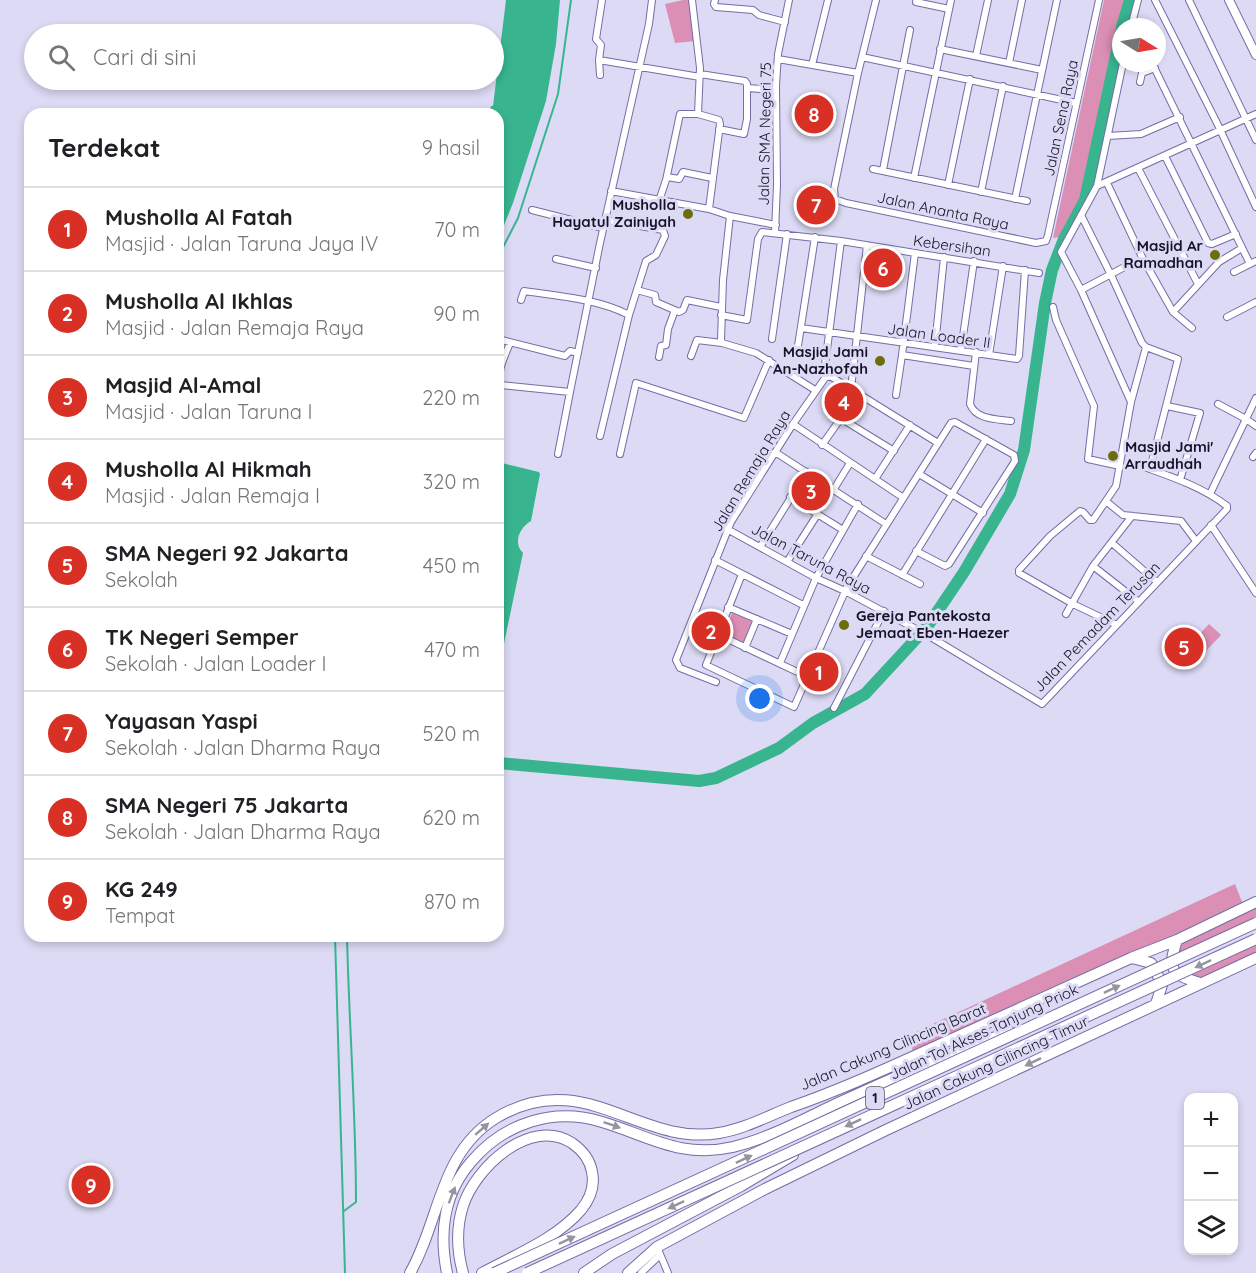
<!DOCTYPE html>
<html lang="id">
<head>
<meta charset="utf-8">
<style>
	body { margin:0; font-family:Quicksand,sans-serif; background:#f6f6f6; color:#202124 }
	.controls { position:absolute; right:18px; bottom:18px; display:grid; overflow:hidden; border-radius:12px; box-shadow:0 3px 9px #0003 }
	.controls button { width:54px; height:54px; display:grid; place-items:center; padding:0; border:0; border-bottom:2px solid #e0e0e0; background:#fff; color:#202124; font:30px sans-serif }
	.compass { position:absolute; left:1112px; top:18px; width:54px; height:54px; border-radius:50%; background:#fff; box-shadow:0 3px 9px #0003; rotate:101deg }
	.you { position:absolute; left:760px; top:699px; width:21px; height:21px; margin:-15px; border:4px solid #fff; border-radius:50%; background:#1a73e8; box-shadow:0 0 0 9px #1a73e833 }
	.badge { display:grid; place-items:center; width:39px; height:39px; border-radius:50%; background:#d93025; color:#fff; font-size:20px; font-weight:700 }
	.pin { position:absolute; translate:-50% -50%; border:3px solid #fff; box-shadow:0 2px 6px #0006 }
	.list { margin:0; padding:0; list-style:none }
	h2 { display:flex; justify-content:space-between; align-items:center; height:78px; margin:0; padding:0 24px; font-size:26px }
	h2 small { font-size:20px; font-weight:400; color:#757577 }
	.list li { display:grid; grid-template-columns:39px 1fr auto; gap:18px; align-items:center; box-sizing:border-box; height:84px; padding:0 24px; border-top:2px solid #e0e0e0 }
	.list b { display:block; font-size:22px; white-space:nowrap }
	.list p { margin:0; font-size:20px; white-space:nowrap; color:#757577 }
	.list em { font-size:20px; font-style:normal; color:#757577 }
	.icon { flex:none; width:33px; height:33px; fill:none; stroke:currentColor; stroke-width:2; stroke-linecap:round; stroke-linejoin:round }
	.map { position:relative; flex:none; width:1256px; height:1273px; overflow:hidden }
	.search { position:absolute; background:#fff; box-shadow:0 3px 9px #0003; left:24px; top:24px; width:480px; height:66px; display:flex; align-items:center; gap:15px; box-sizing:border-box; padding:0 21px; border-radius:33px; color:#757577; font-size:22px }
	.panel { position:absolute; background:#fff; box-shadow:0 3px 9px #0003; left:24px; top:108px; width:480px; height:834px; border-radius:18px }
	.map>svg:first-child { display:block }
	.green { fill:#dc8fb5 }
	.water { fill:#38b58f }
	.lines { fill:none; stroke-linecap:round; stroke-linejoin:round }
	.stream { stroke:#38b58f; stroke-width:2 }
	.river { stroke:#38b58f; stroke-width:12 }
	.street-casing { stroke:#746da7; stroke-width:8 }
	.secondary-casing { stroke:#746da7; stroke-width:10 }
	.highway-casing { stroke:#746da7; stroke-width:12 }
	.street { stroke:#fff; stroke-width:6 }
	.secondary { stroke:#fff; stroke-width:8 }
	.highway { stroke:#fff; stroke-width:10 }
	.highway-bridge-casing { stroke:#746da7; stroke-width:12; stroke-linecap:butt }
	.highway-bridge { stroke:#fff; stroke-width:10 }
	.oneway { fill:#96959f }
	.poi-dot { fill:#6e6d0d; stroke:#dcdaf4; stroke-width:2 }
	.labels { text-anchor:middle; stroke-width:6; stroke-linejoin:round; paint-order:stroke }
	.shield { fill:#dcdaf4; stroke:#514f66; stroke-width:1.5 }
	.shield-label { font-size:14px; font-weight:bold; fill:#161329 }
	.street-label { font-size:15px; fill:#161329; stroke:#dcdaf4 }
	.poi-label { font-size:15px; font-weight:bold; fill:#161329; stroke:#dcdaf4; text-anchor:end }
</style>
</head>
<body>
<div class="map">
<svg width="1256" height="1273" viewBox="0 0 1256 1273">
	<rect width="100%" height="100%" fill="#dcdaf4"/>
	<path class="green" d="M683,0H689L696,41L675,43L665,4Z
		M1104,0H1134L1129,27H1121V63L1094,189L1066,236L1053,238Z
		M732,613L754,622L745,644L723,635Z
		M1209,624L1221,635L1192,666L1180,655Z
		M1235,884L1244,907L1256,902V923L1172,963L1176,941L914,1056L909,1035Z
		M1256,939V958L1200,983L1180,977Z"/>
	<path class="water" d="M506,0H560L556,44L546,101L513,203L498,240V114H489L491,106H493Z
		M498,462L539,472L540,474L531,521C519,528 513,543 523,553L498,672Z"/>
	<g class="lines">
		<path class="stream" d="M498,257L518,218L558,94L571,0
			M335,936L345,1273
			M344,1211L356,1202C356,1113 349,1025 347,936"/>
		<path class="river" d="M1122,27L1130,0
			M498,763L699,781L716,778L779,748L813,723L865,694L927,627L964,572L1010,494L1024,450L1045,303L1052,270L1064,239L1085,200L1121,32"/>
		<defs>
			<path id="street" d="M692,0L700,68L698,114L719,120L720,124L709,209L730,216L723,280L721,340L722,343L756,353L815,390
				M715,0L714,4L716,7L753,10L759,15L785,22
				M876,0L858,73L834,189L835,199L846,203L1036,243L1046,241L1048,235L1099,0
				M1155,0L1218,125L1256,207
				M1189,0L1256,140
				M916,2L949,9
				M1131,27L1138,0
				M940,49L1042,70
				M976,56L988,0
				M862,57L1076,103
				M778,59L858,73
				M599,60L700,77
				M1009,63L1022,0
				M1152,63L1250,264
				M812,65L828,0
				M700,74L745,81L747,84V119L744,134L719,129
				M600,75L599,60L601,45L596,39L602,0
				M1140,82L1142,73L1155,68
				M748,88L776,90
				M1108,136L1141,134L1180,117
				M1165,156L1208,243L1212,244L1236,234
				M1138,168L1198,284
				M873,169L1027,201
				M883,170L910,30
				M667,177L679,179L683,172L712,178
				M914,178L951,0
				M1107,183L1142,257L1173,312L1192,328
				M948,185L970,79
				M1097,186L1256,114
				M611,191L709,209
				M981,192L1003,86
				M1015,199L1057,0
				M659,201L666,180L680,114H698
				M532,210L603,228
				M1081,215L1111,275L1142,343L1146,347L1178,359L1150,469
				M730,216L776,225
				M775,233L777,184L776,85L778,54L789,0
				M556,259L596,268
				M1234,272L1256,261
				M637,290L655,295L656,302L679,312L683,310L687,300L721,307
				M1081,290L1132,263
				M521,300L524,291C559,296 598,299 629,315
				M1053,307L1056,320L1094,406L1088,459L1120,466
				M1173,312L1219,262L1242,248
				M721,315L747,320L758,239L762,232L841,241L1039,273
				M1227,317L1256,302
				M801,328L1017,359L1019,356L1025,270
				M498,339L565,356L570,351L578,353
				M772,339L787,234
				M510,343C505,356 496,371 501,385L570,392L600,243L649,24L652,0
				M935,346L944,257
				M961,350L974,261
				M797,352L815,237
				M976,352L970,404C976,420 997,419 1011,421
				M902,355L915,253
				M989,355L1003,266
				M691,356L697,340L722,343
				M659,357L661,346L666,345L668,329L675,310
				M825,365L841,241
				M851,389L867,245
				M896,395L902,355L974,366
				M1131,402L1146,347
				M1218,404L1246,419L1256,398
				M1167,406L1200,413L1180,480
				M842,419L894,451
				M793,424L902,497
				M600,436L629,315L646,261L656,255L665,236L663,230L605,220
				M822,445L858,394
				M775,452L886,524
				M558,454L570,392
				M620,454L636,383L744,418L769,360
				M1253,457L1256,453
				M919,474L983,513
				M875,479L910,425
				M834,489L850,463
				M1210,494L1246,419L1256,426
				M790,497L843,530
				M1107,502L1123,515L1181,521L1196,541
				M1211,525L1256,593
				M727,529L816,578L845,591L929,636L1042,704L1227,509V506C1201,486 1169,476 1139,465
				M1112,543L1157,582
				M760,547L807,472
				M866,556L920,584
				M715,560L803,605
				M787,562L817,515
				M1093,566L1139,602
				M742,574L706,665L794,707L847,587L951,423L955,422L1014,455L1015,461L949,564L945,566L916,551
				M902,575L986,439
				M728,607L792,634
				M1066,614L1093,566L1132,516
				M1117,625L1073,604L1019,573V570L1050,536L1080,511L1083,512L1090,520H1093L1116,486L1131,402L1081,290L1061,252L1097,186L1123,63
				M717,634L808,677
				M745,648L757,619
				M780,663L816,578L858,504
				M716,682L680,668L676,660L731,522L793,424L825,378L830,376L938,443
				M834,708L884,611
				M657,1247L668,1273
				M641,1273L660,1255"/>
			<path id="secondary" d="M1229,0L1256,55"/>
			<path id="highway" d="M1177,940C1167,970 1171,974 1200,983
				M1132,958L1151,963L1154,967L1162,985L1156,1004
				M410,1273C440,1221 439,1153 496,1118C584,1065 639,1147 719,1133C744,1129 768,1116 791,1107C843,1089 892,1066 941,1044C1005,1015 1068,986 1131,958L1177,940L1256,902
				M447,1273C439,1233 444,1193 471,1162C504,1123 553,1107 602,1122C649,1136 681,1159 733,1147C770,1138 804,1119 838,1103C895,1077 951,1052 1010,1032
				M463,1273C457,1251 456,1228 463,1206C475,1168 530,1116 572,1143C582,1150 590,1160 592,1172C595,1186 590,1199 581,1210C556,1239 515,1255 482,1273
				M584,1273L612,1254L741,1186L793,1155
				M628,1273L657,1247L765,1189L886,1130L1256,958"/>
		</defs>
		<use href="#street" class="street-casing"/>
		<use href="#secondary" class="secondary-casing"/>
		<use href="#highway" class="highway-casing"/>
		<use href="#street" class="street"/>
		<use href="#secondary" class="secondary"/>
		<use href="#highway" class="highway"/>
		<defs>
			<path id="highway-bridge" d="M494,1273L1256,923
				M527,1273L1256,939"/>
		</defs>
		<use href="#highway-bridge" class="highway-bridge-casing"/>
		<use href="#highway-bridge" class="highway-bridge"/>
	</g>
	<defs><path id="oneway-solid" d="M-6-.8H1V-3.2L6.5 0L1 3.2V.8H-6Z" transform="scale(1.5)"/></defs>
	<g class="oneway">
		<use href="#oneway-solid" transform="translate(1203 964) rotate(155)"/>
		<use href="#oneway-solid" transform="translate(1112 989) rotate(-25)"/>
		<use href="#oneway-solid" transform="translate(1033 1062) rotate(154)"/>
		<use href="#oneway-solid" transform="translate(853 1123) rotate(155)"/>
		<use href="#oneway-solid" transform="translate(612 1125) rotate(19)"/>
		<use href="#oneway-solid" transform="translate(482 1129) rotate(-41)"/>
		<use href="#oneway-solid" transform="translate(744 1159) rotate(-25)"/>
		<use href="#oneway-solid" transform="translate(452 1195) rotate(-69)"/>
		<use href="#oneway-solid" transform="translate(676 1205) rotate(155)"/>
		<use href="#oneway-solid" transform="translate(567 1240) rotate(-25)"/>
	</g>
	<g class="poi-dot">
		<circle cx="688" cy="214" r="6"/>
		<circle cx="1215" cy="255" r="6"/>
		<circle cx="880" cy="361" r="6"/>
		<circle cx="1113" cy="456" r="6"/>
		<circle cx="844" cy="625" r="6"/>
	</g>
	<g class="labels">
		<rect class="shield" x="866" y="1087" width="18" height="22" rx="4.5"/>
		<g class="shield-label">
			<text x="875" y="1103">1</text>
		</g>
		<g class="street-label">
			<text transform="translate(1061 118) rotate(-78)" y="5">Jalan Sena Raya</text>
			<text transform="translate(765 134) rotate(-89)" y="5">Jalan SMA Negeri 75</text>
			<text transform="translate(943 211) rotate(12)" y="5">Jalan Ananta Raya</text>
			<text transform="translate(952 246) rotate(8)" y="5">Kebersihan</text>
			<text transform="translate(939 336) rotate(8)" y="5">Jalan Loader II</text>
			<text transform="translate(751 471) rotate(-59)" y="5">Jalan Remaja Raya</text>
			<text transform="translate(811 559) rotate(28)" y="5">Jalan Taruna Raya</text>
			<text transform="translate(1097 627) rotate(-46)" y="5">Jalan Pemadam Terusan</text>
			<text transform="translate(984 1032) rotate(-25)" y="5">Jalan Tol Akses Tanjung Priok</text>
			<text transform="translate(893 1047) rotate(-23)" y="5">Jalan Cakung Cilincing Barat</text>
			<text transform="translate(996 1063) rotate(-25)" y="5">Jalan Cakung Cilincing Timur</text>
		</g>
		<g class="poi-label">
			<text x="676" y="210">Musholla<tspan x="676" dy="17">Hayatul Zainiyah</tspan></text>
			<text x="1203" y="251">Masjid Ar<tspan x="1203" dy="17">Ramadhan</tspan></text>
			<text x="868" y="357">Masjid Jami<tspan x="868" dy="17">An-Nazhofah</tspan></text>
			<text x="1125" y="452" text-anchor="start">Masjid Jami'<tspan x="1125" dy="17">Arraudhah</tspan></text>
			<text x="856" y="621" text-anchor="start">Gereja Pantekosta<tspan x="856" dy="17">Jemaat Eben-Haezer</tspan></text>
		</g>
	</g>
</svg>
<div class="controls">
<button>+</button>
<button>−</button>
<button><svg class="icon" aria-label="layers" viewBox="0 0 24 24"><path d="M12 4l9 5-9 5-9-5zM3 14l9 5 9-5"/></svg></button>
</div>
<svg class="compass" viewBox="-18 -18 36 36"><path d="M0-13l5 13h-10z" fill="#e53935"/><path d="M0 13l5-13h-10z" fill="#757577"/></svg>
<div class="you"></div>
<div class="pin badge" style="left:819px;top:672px">1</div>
<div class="pin badge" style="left:711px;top:631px">2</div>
<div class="pin badge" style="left:811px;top:491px">3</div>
<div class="pin badge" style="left:844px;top:402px">4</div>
<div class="pin badge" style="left:1184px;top:647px">5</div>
<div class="pin badge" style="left:883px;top:268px">6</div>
<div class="pin badge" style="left:816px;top:205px">7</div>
<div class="pin badge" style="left:814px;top:114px">8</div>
<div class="pin badge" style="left:91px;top:1185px">9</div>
<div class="search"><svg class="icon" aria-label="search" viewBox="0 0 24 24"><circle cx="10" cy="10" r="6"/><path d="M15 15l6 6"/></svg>Cari di sini</div>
<section class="panel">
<h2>Terdekat<small>9 hasil</small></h2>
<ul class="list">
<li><span class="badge">1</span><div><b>Musholla Al Fatah</b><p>Masjid · Jalan Taruna Jaya IV</p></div><em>70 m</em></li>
<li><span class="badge">2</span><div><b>Musholla Al Ikhlas</b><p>Masjid · Jalan Remaja Raya</p></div><em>90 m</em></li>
<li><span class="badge">3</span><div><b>Masjid Al-Amal</b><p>Masjid · Jalan Taruna I</p></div><em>220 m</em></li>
<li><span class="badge">4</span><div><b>Musholla Al Hikmah</b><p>Masjid · Jalan Remaja I</p></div><em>320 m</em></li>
<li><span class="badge">5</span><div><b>SMA Negeri 92 Jakarta</b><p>Sekolah</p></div><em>450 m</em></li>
<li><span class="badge">6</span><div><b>TK Negeri Semper</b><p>Sekolah · Jalan Loader I</p></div><em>470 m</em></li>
<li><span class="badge">7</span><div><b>Yayasan Yaspi</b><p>Sekolah · Jalan Dharma Raya</p></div><em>520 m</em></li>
<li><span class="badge">8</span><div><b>SMA Negeri 75 Jakarta</b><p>Sekolah · Jalan Dharma Raya</p></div><em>620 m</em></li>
<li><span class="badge">9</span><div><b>KG 249</b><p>Tempat</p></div><em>870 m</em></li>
</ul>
</section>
</div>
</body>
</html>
